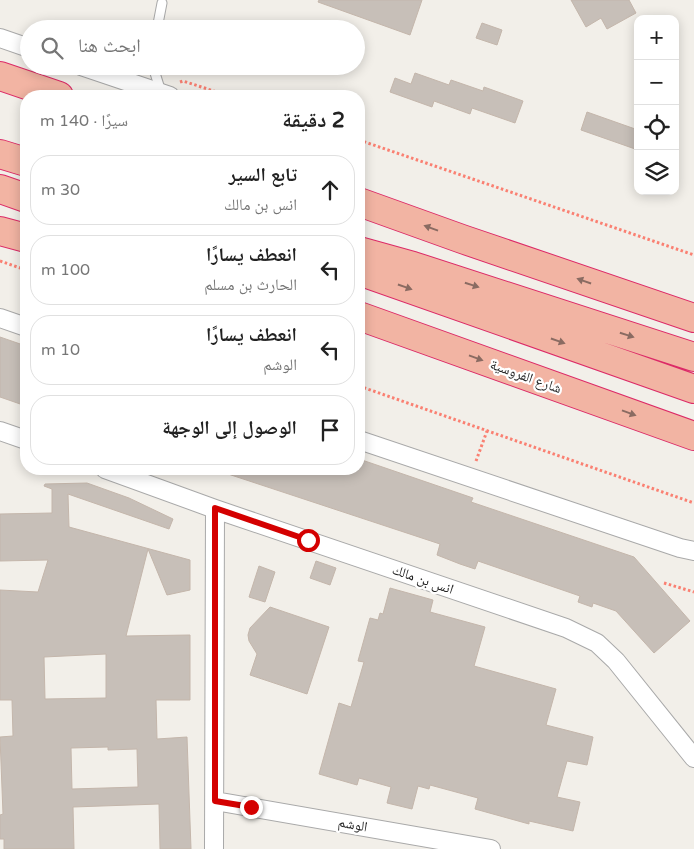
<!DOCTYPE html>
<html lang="ar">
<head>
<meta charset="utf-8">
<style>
	body { margin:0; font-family:"Varela Round","Noto Naskh Arabic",sans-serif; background:#f6f6f6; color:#222; direction:rtl }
	.controls { position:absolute; right:15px; top:15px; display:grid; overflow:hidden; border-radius:10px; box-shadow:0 2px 12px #0003 }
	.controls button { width:45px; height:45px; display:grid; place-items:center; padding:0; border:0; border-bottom:1px solid #e0e0e0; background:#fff; color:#222; font:25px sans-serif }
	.stop { position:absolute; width:15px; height:15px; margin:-11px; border:4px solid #d40000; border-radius:50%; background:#fff }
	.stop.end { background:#d40000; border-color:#fff; box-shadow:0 1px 5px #0008 }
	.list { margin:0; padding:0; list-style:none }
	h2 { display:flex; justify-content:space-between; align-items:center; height:65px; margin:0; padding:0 20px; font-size:21px }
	h2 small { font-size:16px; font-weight:400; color:#767676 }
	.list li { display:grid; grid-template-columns:32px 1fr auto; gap:15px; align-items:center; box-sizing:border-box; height:70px; margin:0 10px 10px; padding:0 10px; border:1px solid #e0e0e0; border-radius:20px }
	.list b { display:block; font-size:19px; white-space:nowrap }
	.list p { margin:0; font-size:16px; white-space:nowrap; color:#767676 }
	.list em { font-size:16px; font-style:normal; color:#767676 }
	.icon { flex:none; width:28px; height:28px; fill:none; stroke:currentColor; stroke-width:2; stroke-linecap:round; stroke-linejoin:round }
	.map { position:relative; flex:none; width:694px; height:849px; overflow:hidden; direction:ltr }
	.search { position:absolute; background:#fff; box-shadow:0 2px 12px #0003; left:20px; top:20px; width:345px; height:55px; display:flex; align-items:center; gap:12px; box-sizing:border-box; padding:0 18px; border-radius:28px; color:#767676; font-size:19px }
	.panel { position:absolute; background:#fff; box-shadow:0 2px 12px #0003; left:20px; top:90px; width:345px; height:385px; border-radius:20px; direction:rtl }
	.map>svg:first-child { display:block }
	.building { fill:#c7bfb8; stroke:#c4b6ab; fill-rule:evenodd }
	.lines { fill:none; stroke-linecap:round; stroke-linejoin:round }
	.service-casing { stroke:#a9a9a9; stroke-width:11 }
	.minor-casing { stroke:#a9a9a9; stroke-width:20 }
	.trunk-casing { stroke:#dc2a67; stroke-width:30 }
	.path { stroke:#fa8072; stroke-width:3; stroke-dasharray:2.5 2.5; stroke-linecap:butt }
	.service { stroke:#fff; stroke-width:9 }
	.minor { stroke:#fff; stroke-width:18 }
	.trunk { stroke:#f2b4a3; stroke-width:28 }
	.oneway { fill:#8a6b62 }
	.route { stroke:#d40000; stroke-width:6 }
	.labels { text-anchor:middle; stroke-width:4.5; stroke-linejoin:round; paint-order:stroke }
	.street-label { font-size:14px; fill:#222; stroke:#fff }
</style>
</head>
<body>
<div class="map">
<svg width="694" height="849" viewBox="0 0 694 849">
	<rect width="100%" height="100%" fill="#f2efe9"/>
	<path class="building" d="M319,0H422L410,35L318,2Z
		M571,0H629L636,13L607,29L601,18L586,27Z
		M482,23L502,30L497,45L476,38Z
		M415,73L449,85L451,80L483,91L484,87L523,101L515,123L472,108L470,114L434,101L432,107L390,92L395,78L411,84Z
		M587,112L638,130V150L581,130Z
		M0,337L26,346V406L0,397Z
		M359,459L473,498L471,502L634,557L690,621L654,653L616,611L593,603L592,607L578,602L580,596L478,561L475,569L460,564L437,555L440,544L222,472V469H359Z
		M87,483L129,498L173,519L169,529L68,494L69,527L190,560V590L167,595L148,549L126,636L190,635V700H156L157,739L187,737L191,849H160L159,804L73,807L74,849H4V839H0V815L3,814L0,737L13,736L12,700H0V590L38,592L48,560L0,561V514L52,513V489L44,486L45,484ZM106,654V698L45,699L44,657ZM108,747V750L137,749L138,787L72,789L71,748Z
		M316,561L336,568L330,585L310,578Z
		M259,566L275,572L265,602L249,597Z
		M390,588L433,600L430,612L485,627L474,666L556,689L546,725L593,737L587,765L567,761L557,797L580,802L573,831L529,821V824L475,809L478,798L430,785L429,789L418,786L412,809L387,803L391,787L359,778L357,785L319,774L339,703L351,707L364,662L358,661L370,618L378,620L380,613L383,614Z
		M270,607L329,627L307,694L250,675L257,654L249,641L248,635L250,628Z"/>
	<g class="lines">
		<defs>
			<path id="service" d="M157,29L162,3
				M155,66V73L161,92"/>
			<path id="minor" d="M0,38L29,48
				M81,66L170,96
				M0,318L26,327
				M0,431L26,440
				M359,440L680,548L694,551
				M105,469L215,509L566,628L597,643L616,661L694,758
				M215,801L491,849
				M214,849L215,509"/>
			<path id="trunk" d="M0,76L59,96
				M0,154L26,162
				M0,189L26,198
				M359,202L462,239L694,318
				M0,231L26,238
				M359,251L413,266L694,357
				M359,271L694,389
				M359,316L694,436"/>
		</defs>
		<use href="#service" class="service-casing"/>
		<use href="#minor" class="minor-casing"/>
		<use href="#trunk" class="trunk-casing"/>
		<path class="path" d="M180,82L183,81L229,96
			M359,140L694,255
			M0,261L26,270
			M359,386L694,503
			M476,461L487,431
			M664,583L694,592"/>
		<use href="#service" class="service"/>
		<use href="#minor" class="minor"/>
		<use href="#trunk" class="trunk"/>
	</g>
	<defs><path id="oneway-solid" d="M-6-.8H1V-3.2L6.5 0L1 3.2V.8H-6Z" transform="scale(1.25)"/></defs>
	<g class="oneway">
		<use href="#oneway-solid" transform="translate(431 228) rotate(-160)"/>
		<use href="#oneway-solid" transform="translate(584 281) rotate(-161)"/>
		<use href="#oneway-solid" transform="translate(472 285) rotate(18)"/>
		<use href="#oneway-solid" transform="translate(405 287) rotate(19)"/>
		<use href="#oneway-solid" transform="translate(627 335) rotate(18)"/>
		<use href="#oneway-solid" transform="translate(558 341) rotate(19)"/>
		<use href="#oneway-solid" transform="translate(476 358) rotate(20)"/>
		<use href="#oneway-solid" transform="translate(629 413) rotate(20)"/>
	</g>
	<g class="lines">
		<path class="route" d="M251,807L215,801V508L308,540"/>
	</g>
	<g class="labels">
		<g class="street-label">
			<text transform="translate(526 376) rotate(20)" y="5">شارع الفروسية</text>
			<text transform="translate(423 579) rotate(19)" y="5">انس بن مالك</text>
			<text transform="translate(353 824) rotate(10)" y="5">الوشم</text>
		</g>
	</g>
</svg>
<div class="controls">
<button>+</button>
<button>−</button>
<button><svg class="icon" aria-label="locate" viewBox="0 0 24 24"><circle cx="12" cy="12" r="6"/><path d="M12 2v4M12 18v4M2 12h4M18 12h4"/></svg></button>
<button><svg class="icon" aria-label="layers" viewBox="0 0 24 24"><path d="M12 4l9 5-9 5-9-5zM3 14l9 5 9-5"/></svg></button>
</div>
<div class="stop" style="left:308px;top:540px"></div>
<div class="stop end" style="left:251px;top:807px"></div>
<div class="search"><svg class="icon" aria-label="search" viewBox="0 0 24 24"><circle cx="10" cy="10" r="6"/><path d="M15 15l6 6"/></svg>ابحث هنا</div>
<section class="panel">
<h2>2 دقيقة<small>سيرًا · 140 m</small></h2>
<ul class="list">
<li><svg class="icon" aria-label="ahead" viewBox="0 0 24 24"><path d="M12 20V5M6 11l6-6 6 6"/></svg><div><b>تابع السير</b><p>انس بن مالك</p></div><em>30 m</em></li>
<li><svg class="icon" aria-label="left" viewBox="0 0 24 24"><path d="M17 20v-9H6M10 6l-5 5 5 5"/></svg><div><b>انعطف يسارًا</b><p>الحارث بن مسلم</p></div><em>100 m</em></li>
<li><svg class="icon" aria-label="left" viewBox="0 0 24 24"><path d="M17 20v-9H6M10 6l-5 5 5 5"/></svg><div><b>انعطف يسارًا</b><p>الوشم</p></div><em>10 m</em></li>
<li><svg class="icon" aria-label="arrive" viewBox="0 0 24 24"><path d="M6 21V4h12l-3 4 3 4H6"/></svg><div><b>الوصول إلى الوجهة</b></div></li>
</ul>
</section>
</div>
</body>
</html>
